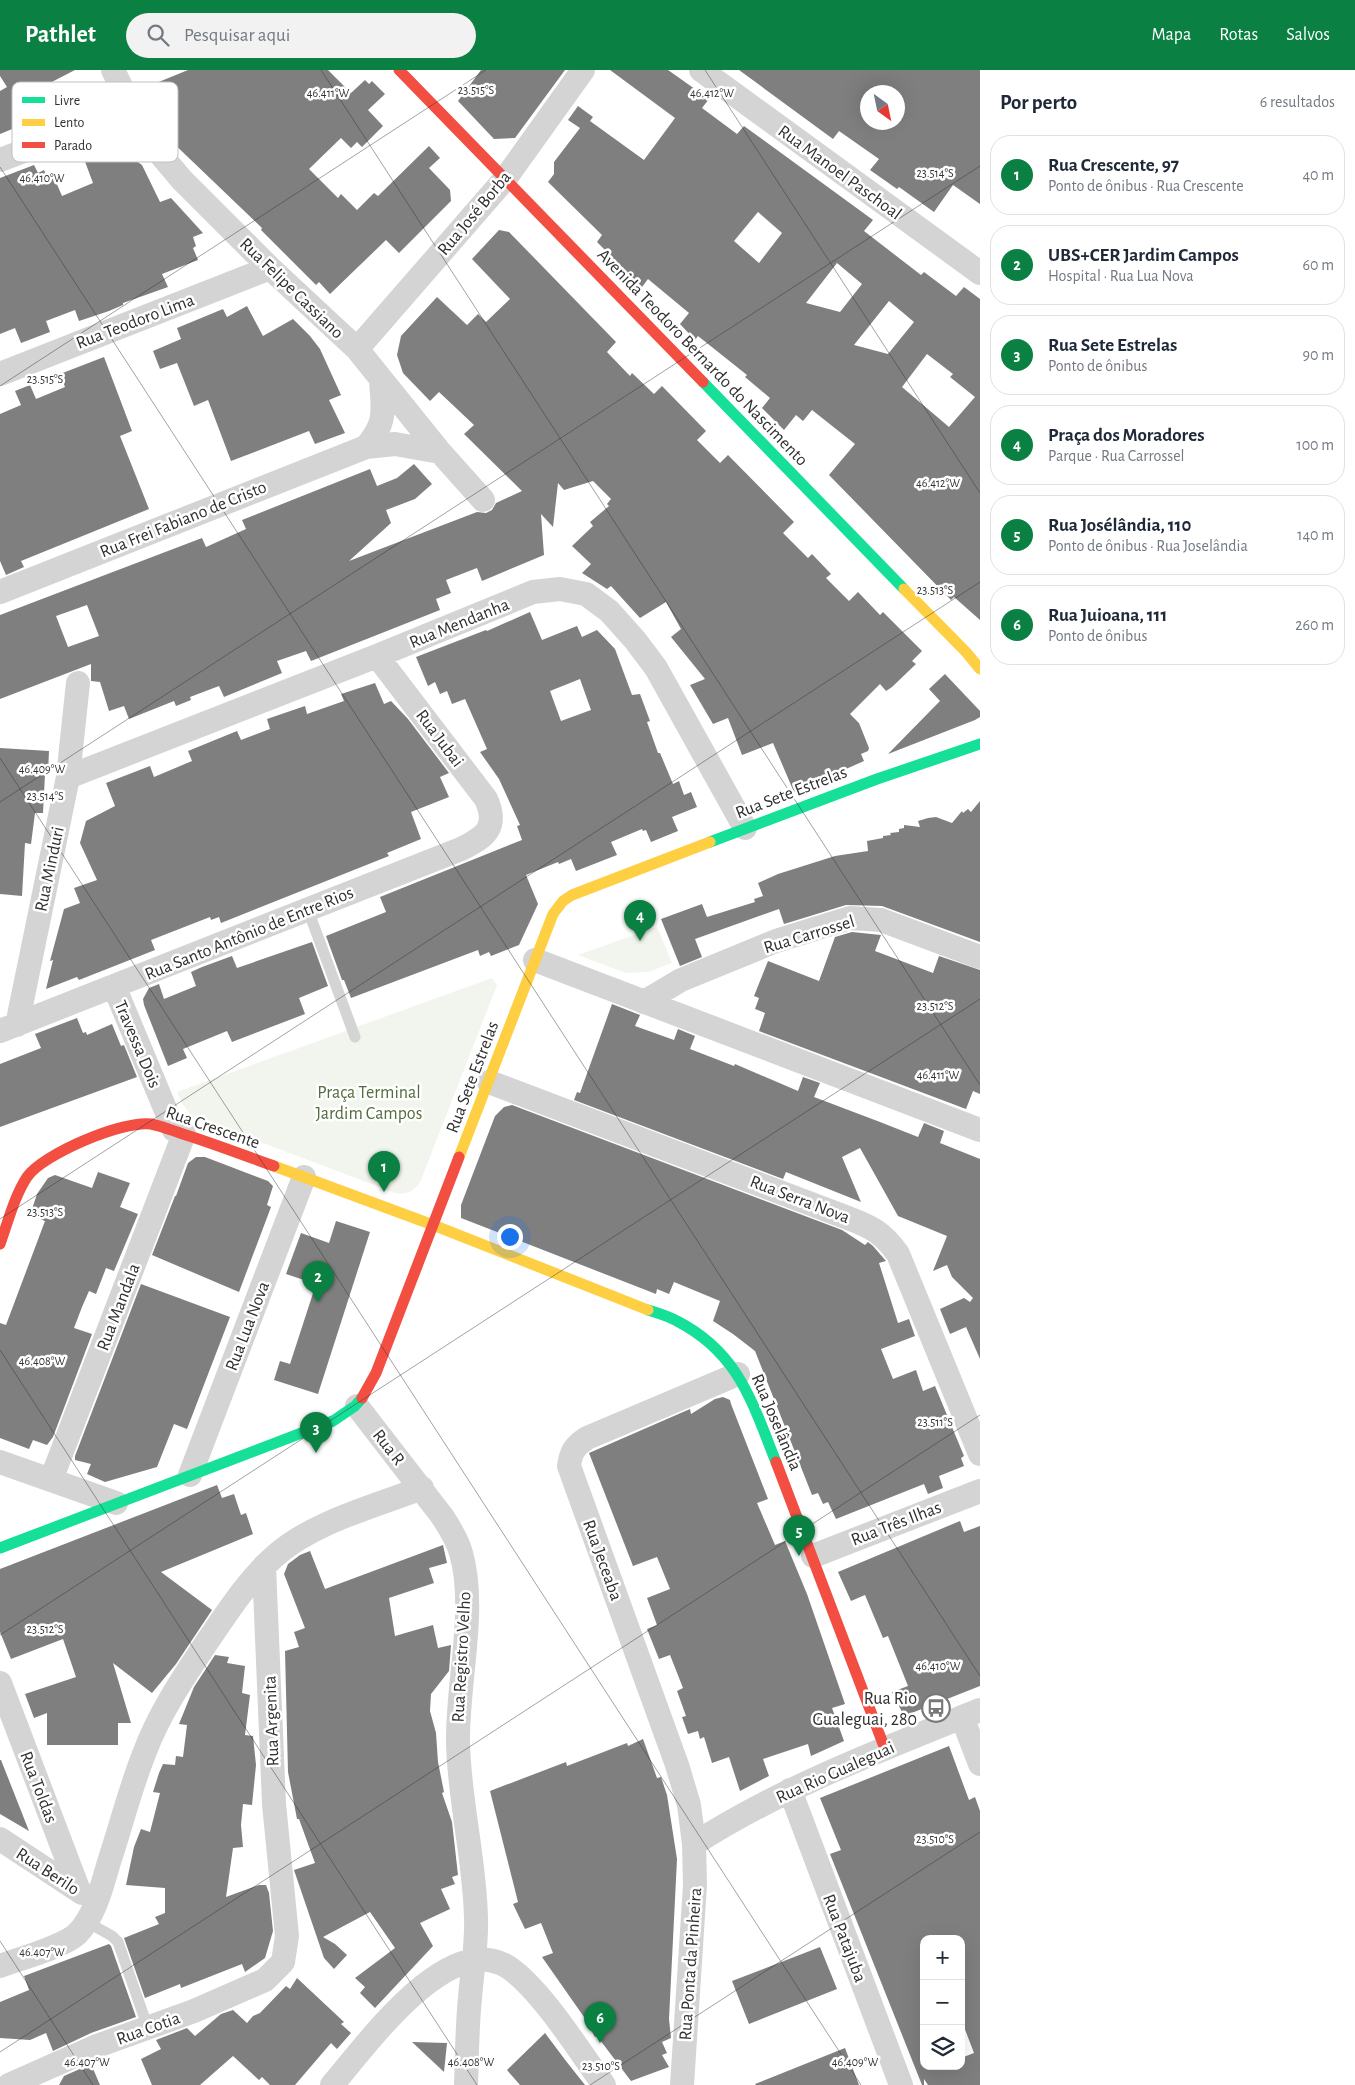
<!DOCTYPE html>
<html lang="pt">
<head>
<meta charset="utf-8">
<style>
	body { margin:0; font-family:"Alegreya Sans",sans-serif; background:#f2f2f3; color:#1f2937 }
	.controls { position:absolute; right:15px; bottom:15px; display:grid; overflow:hidden; border-radius:10px; box-shadow:0 5px 20px #0002 }
	.controls button { width:45px; height:45px; display:grid; place-items:center; padding:0; border:0; border-bottom:1px solid #e0e1e3; background:#fff; color:#1f2937; font:25px sans-serif }
	.compass { position:absolute; left:860px; top:15px; width:45px; height:45px; border-radius:50%; background:#fff; box-shadow:0 5px 20px #0002; rotate:147deg }
	.you { position:absolute; left:509px; top:1166px; width:18px; height:18px; margin:-12px; border:4px solid #fff; border-radius:50%; background:#1a73e8; box-shadow:0 0 0 8px #1a73e833 }
	.badge { display:grid; place-items:center; width:32px; height:32px; border-radius:50%; background:#0b8043; color:#fff; font-size:16px; font-weight:700 }
	.pin { position:absolute; translate:-50% -41px; filter:drop-shadow(0 1px 2px #0008) }
	.pin::after { content:''; position:absolute; top:26px; width:18px; height:15px; background:inherit; clip-path:polygon(0 0,100% 0,50% 100%) }
	.list { margin:0; padding:0; list-style:none }
	h2 { display:flex; justify-content:space-between; align-items:center; height:65px; margin:0; padding:0 20px; font-size:21px }
	h2 small { font-size:16px; font-weight:400; color:#747a83 }
	.list li { display:grid; grid-template-columns:32px 1fr auto; gap:15px; align-items:center; box-sizing:border-box; height:80px; margin:0 10px 10px; padding:0 10px; border:1px solid #e0e1e3; border-radius:20px }
	.list b { display:block; font-size:19px; white-space:nowrap }
	.list p { margin:0; font-size:16px; white-space:nowrap; color:#747a83 }
	.list em { font-size:16px; font-style:normal; color:#747a83 }
	.icon { flex:none; width:28px; height:28px; fill:none; stroke:currentColor; stroke-width:2; stroke-linecap:round; stroke-linejoin:round }
	.map { position:relative; flex:none; width:980px; height:2015px; overflow:hidden }
	header { display:flex; align-items:center; gap:30px; box-sizing:border-box; height:70px; padding:0 25px; background:#0b8043; color:#fff }
	header strong { font-size:24px }
	nav { display:flex; gap:28px; margin-inline-start:auto; font-size:18px }
	.search { width:350px; height:45px; background:#f2f2f3; display:flex; align-items:center; gap:12px; box-sizing:border-box; padding:0 18px; border-radius:28px; color:#747a83; font-size:19px }
	main { display:flex }
	aside { flex:1; background:#fff }
	.map>svg:first-child { display:block }
	.green { fill:#f1f5ed }
	.building { fill:#7f7f7f; fill-rule:evenodd }
	.lines { fill:none; stroke-linecap:round; stroke-linejoin:round }
	.lane { stroke:#d4d4d4; stroke-width:11 }
	.street { stroke:#d4d4d4; stroke-width:24 }
	.fast { stroke:#16e098; stroke-width:11 }
	.slow { stroke:#ffcf43; stroke-width:11 }
	.jam { stroke:#f24e42; stroke-width:11 }
	.ticks { fill:none; stroke:#303030; stroke-width:1; stroke-opacity:0.45 }
	.labels { text-anchor:middle; stroke-width:5; stroke-linejoin:round; paint-order:stroke }
	.street-label { font-size:18px; fill:#303030; stroke:#fff }
	.park-label { font-size:18px; fill:#536d3c; stroke:#fff }
	.poi-label { font-size:18px; fill:#303030; stroke:#fff; text-anchor:end }
	.key { fill:#fff; stroke:#c1c1c1; stroke-width:1 }
	.key-label { font-size:14px; fill:#303030 }
	.ticks-label { font-size:12px; text-anchor:middle; fill:#303030; stroke:#fff; stroke-width:5; stroke-linejoin:round; paint-order:stroke }
</style>
</head>
<body>
<header>
<strong>Pathlet</strong>
<div class="search"><svg class="icon" aria-label="search" viewBox="0 0 24 24"><circle cx="10" cy="10" r="6"/><path d="M15 15l6 6"/></svg>Pesquisar aqui</div>
<nav><a>Mapa</a><a>Rotas</a><a>Salvos</a></nav>
</header>
<main>
<div class="map">
<svg width="980" height="2015" viewBox="0 0 980 2015">
	<rect width="100%" height="100%" fill="#fff"/>
	<path class="green" d="M657,857L672,893L648,902L626,903L578,885Z
		M492,908L497,915L421,1110C415,1121 407,1125 395,1123L192,1046L183,1035L177,1022Z"/>
	<path class="building" d="M0,0H75L44,16L58,50L42,57L39,48L0,64V21L7,17L0,6Z
		M188,0H328L351,23L365,10L369,14L372,11L385,24L368,40L383,56L362,77L357,72L351,78L341,68L309,99L338,128L341,124L357,140L374,123L378,126L429,76L440,88L429,98L450,120L451,131L399,183L386,170L330,224L319,212L316,215L261,160L262,158L168,68L170,67L151,36L144,18Z
		M481,0H565L515,68L494,69L458,31Z
		M610,0H668L709,29L702,38L737,64L744,56L873,150L864,161L921,205L924,202L956,226L964,217L980,229V550L954,527L951,530L829,405L855,374L812,340L803,351L796,345L784,360L762,338L770,328L745,307L747,305L698,266L695,270L680,254L689,243L648,209L642,217L597,172L602,165L548,112L554,104V92L580,58L568,50L578,36L593,47L590,51L644,90L675,48ZM758,142L782,163L759,193L734,171ZM837,193L862,214L840,242L806,233ZM889,231L914,252L888,284L854,275ZM927,284L953,304L950,307L975,327L949,357L902,317Z
		M739,0H980V134L953,115L934,142L899,117L897,119L870,100L879,89L839,61L833,69ZM868,22H898V52H868Z
		M93,76L111,77L122,81L142,95L160,132L171,128L203,163L193,167L196,176L193,178L198,190L162,204L168,217L123,233V235L109,241L79,251L75,240L46,251L50,262L21,273L15,258L0,264V108L34,95L38,103L44,100L47,107L53,105L62,126L93,113L81,81Z
		M499,160L509,162L616,272L607,282L630,306L632,303L654,324L662,316L706,361L697,370L720,393L728,385L794,452L783,463L808,488L812,484L831,504L826,508L849,531L858,522L880,545L883,542L922,581L912,591L916,594L892,617L886,621L880,614L850,644L859,653L869,678L868,681L861,684L864,691L794,722L773,673L742,685L728,648L713,654L690,615L705,609L671,567L681,559L666,532L640,548L611,516L607,519L582,503L591,494L572,476L593,456L590,452L609,436L607,434L611,429L593,411L564,420L558,413L553,457L541,444L544,485L482,511L477,498L446,510L451,523L436,529L440,540L311,591L306,581L277,591L282,603L224,627L219,616L190,627L191,630L176,636L174,631L129,649L124,636L109,641L100,612L91,611V594L0,629V545L202,468L206,477L246,459L242,450L370,399L377,416L397,408L414,394L432,414L415,429L386,440L391,453L349,491L477,442L486,443L492,440L496,433L522,421L464,364L474,355L439,322L430,331L403,303L397,285L401,266L437,227L467,255L478,244L486,252L510,229L472,189ZM87,535L99,566L68,577L56,546Z
		M247,236L263,266L293,249L310,266L320,279L341,325L329,330L345,363L315,374L309,361L231,391L208,330L194,336L177,293L160,299L153,281L181,269L177,258L223,239L227,247Z
		M104,287L132,361L120,366L149,439L21,491L24,497L6,505L0,491V344L21,335L15,321L30,315L36,329L65,317L60,304Z
		M530,542L542,570L577,556L582,567L597,560L615,579L632,625L640,624L650,651L647,652L658,683H660L673,714L679,711L684,725L691,722L697,737L672,747L678,761L651,772L646,760L643,761L642,759L611,772L617,785L576,801L571,789L559,794L558,792L526,805L538,834L519,875L491,886L489,882L480,886L478,880L351,928L344,910H342L326,866L386,842L380,827L522,770L517,756L520,755L499,709L480,682L487,679L465,629L452,634L447,621L440,624L435,612L428,616L416,587L486,560L487,561ZM580,609L591,640L561,651L550,621Z
		M945,604L980,641V647L975,650L888,684L940,631L929,619Z
		M375,613L384,634L391,631L408,649L449,703L440,707L449,727L411,742L421,769L387,783L389,786L221,853L219,847L211,850L210,847L151,870L155,880L79,910L77,907L46,919L53,890L50,891L64,839L80,833L74,818L97,810L80,773L86,751L115,736L106,713L150,696L154,707L192,691L188,681L237,661L241,670L270,659L267,649L305,636L307,644L344,631L341,624Z
		M0,678L49,681L48,704H45L43,743H35L31,774L25,773L22,826L0,824Z
		M980,731V872L882,836L846,835L784,854L779,839L695,869L702,887L680,896L661,849L702,834L707,847L755,832L754,829L763,826L758,813L778,804L835,786L868,781L867,771L883,768V766L891,765L890,763L899,762V759L904,758V755L920,757L918,751L928,748L936,747L952,753L962,741L963,743L968,739L971,742Z
		M852,862L881,865L875,881L933,903L939,886L980,900V1024L973,1021L966,1039L759,961L765,943L755,939L759,928L754,926L768,891L819,911L835,867Z
		M312,872L328,916L299,928L305,944L232,972L227,961L183,979L187,988L168,996L144,935L143,929L149,918L159,914L164,929L196,916L191,902L202,897L232,886L237,898Z
		M612,934L640,945L635,956L674,970L678,959L695,966L690,979L734,996L735,994L798,1021L803,1007L820,1013L814,1027L880,1052L918,1067L924,1053L944,1061L940,1073L980,1089V1289L966,1257L950,1264L940,1239L964,1228L970,1232L973,1228L952,1207L947,1195L933,1201L947,1166L898,1146L860,1078L842,1087L861,1132L786,1102L783,1109L574,1030L577,1022L580,1023Z
		M77,948L83,963L86,962L87,965L112,954L121,976L124,975L137,1007L0,1057V994L41,978L35,964Z
		M512,1035L842,1160L865,1175L868,1172L873,1176L886,1191L879,1193L898,1253L909,1249L915,1266L881,1279L893,1309L916,1300L923,1321L935,1316L964,1386L961,1388L964,1396L939,1406L943,1418L928,1424L924,1414L836,1449L828,1432L823,1434L818,1423L812,1425L755,1281L733,1264L713,1251L720,1231L674,1212L669,1224L657,1219L656,1224L461,1148V1135L495,1046L504,1037Z
		M196,1087H205L268,1111L273,1116L267,1135L271,1137L239,1222L152,1185L175,1126H176L188,1093Z
		M98,1102L130,1113L120,1137L138,1144L114,1201L106,1198L96,1224L89,1221L82,1237L74,1258L92,1264L53,1367L47,1375L33,1370L29,1379L0,1368V1253L6,1255L45,1151L30,1145L37,1124L48,1108L55,1105L92,1118Z
		M336,1151L370,1162L318,1324L274,1310L280,1291L290,1294L316,1214L286,1204L301,1163L329,1173Z
		M141,1214L230,1247L187,1359L174,1354L157,1397L105,1412L87,1404L91,1394L75,1390V1386Z
		M723,1327L730,1330L731,1334L768,1429L757,1433L775,1475L785,1471L807,1524L845,1634L832,1638L844,1671L811,1686L808,1674L763,1689L769,1706L740,1721L729,1687L712,1693L704,1667L700,1669L698,1661L688,1664L682,1647L686,1646L677,1621L683,1618L670,1585L659,1589L647,1559L657,1555L647,1528L670,1519L657,1487L633,1496L589,1383L690,1339L691,1344L715,1329Z
		M217,1415L222,1428L234,1424L241,1445L246,1443L253,1464L161,1502L212,1540L176,1594L152,1623L113,1593L131,1653H118V1675H47V1643L34,1648L25,1624L76,1607L63,1569L11,1589L0,1562V1499Z
		M960,1451L964,1462L980,1456V1616L904,1646L892,1622L908,1616L888,1566L883,1568L865,1525L851,1531L838,1502Z
		M443,1475L447,1493L429,1498L434,1513L389,1528L395,1566L433,1555L438,1578L451,1575L449,1601L431,1624L430,1641L436,1663L438,1692L444,1722L442,1723L452,1752L458,1805L452,1807L455,1814L441,1819L450,1839L420,1853L433,1876L375,1938L360,1923L365,1917L355,1908L395,1878L370,1842L323,1867L335,1874L347,1885L334,1899L324,1888L295,1803L294,1800L315,1793L299,1749H297L288,1702L285,1581L299,1577L294,1562L305,1558L284,1504L288,1494L300,1485L310,1481L325,1519Z
		M215,1585L229,1587L227,1593L245,1596L242,1623L250,1625L245,1665L253,1666L256,1695L252,1735L243,1734L241,1755L243,1777L233,1778L226,1827L259,1815H266L269,1823L273,1861L265,1888L245,1902L242,1894L181,1918L180,1914L145,1928L124,1868L159,1854L155,1847L165,1843V1818L126,1815L134,1777L141,1759L150,1762L160,1723L153,1722L159,1703L163,1694L175,1695L176,1686L183,1687L187,1655L179,1654L194,1617Z
		M643,1669L657,1708L661,1707L667,1725L677,1789L669,1949L671,1968L662,1972L667,1983L662,1985L669,1997L631,2011L597,1966L595,1967L584,1947L542,1887L553,1883L541,1853L525,1859L513,1834L518,1832L490,1721L566,1692L567,1696L627,1673L628,1676Z
		M949,1676L969,1730L975,1727L980,1741V2015H928L924,2009V2015H922L830,1784L841,1780L820,1728ZM924,1869H961V1949L974,1983L961,1988V1996H924Z
		M0,1690H1L29,1761L0,1744Z
		M109,1874L111,1876L136,1947L91,1963L53,1981L46,1963L30,1970L0,1968V1932L29,1920L24,1906Z
		M820,1877L837,1919L749,1954L732,1911Z
		M297,1908L344,1952L341,1954L351,1963L337,1979L331,1973L295,2015H270L262,2007L259,2010L233,1986L200,2015H152L141,1989L161,1979L156,1970L187,1958L195,1966L221,1944L233,1940L247,1953L253,1946L260,1943L286,1916L290,1919Z
		M545,1963L566,1991L585,2015H520L507,2000Z
		M412,1972L447,1973L444,2002Z
		M845,1978L859,2015H756L755,2014Z
		M91,1994L100,2015H59L64,2006Z"/>
	<g class="lines">
		<path class="lane" d="M308,840L355,967
			M87,1852L112,1866L118,1872L148,1958"/>
		<path class="street" d="M113,0L141,57L155,78L182,110L270,198L357,279L440,382L483,430
			M701,0L980,203
			M0,90L132,40
			M357,279L505,109L583,0
			M0,304L270,198
			M366,377C387,352 383,341 381,310
			M0,522L366,377L395,374L440,382
			M68,707L377,586L533,522L560,519L586,524L609,541L635,570L656,598L745,758
			M535,890L980,1060
			M114,916L174,1060
			M644,932L681,910L776,871L850,848L881,850L980,887
			M17,955L68,707L78,613
			M0,961L461,779C485,767 499,758 486,729L377,586
			M489,1012L848,1148C872,1157 883,1163 898,1184L980,1384
			M357,1336L442,1446C450,1458 457,1469 461,1483C477,1539 457,1613 458,1672C459,1731 475,1789 476,1849C477,1875 472,1901 470,1928C467,1957 467,1986 466,2015
			M0,1392L116,1433
			M190,1405L304,1107
			M51,1410L184,1064
			M813,1486L980,1421
			M0,1613L79,1821
			M962,1647L980,1694
			M790,1720L901,2015
			M0,1769L82,1823
			M694,1774C783,1717 883,1679 980,1640
			M0,1896C19,1889 63,1877 77,1864C95,1846 102,1816 109,1792C121,1756 130,1719 144,1684C159,1643 185,1605 209,1569C229,1540 249,1509 275,1486C313,1452 375,1436 422,1418
			M9,2015L97,1976L194,1941L265,1910L283,1892L287,1866L274,1734L264,1496
			M332,2015C366,1976 448,1859 508,1897C541,1919 580,1982 604,2015
			M682,2015L695,1815L694,1774L689,1735L677,1695L569,1396C571,1381 575,1376 587,1368L738,1304"/>
		<path class="fast" d="M703,312L904,519
			M710,772L877,709L980,674
			M648,1240C658,1243 668,1246 677,1251C739,1283 752,1332 776,1392
			M0,1478L333,1351L355,1336L362,1328"/>
		<path class="slow" d="M904,519L966,582L980,599
			M459,1087L553,844L563,831L572,825L710,772
			M274,1096L433,1155L648,1240"/>
		<path class="jam" d="M399,0L703,312
			M0,1174C8,1152 14,1127 27,1107C43,1084 123,1050 151,1054C161,1056 171,1060 180,1063C212,1073 243,1085 274,1096
			M362,1328L376,1303L459,1087
			M776,1392L885,1679"/>
	</g>
	<path class="ticks" d="M321,0L980,1015M705,0L980,423M0,97L980,1606M0,316L486,0M0,688L861,2015M0,732L980,96M0,1149L980,512M0,1280L477,2015M0,1565L980,929M0,1871L93,2015M0,1982L980,1345M590,2015L980,1762"/>
	<defs>
		<symbol id="bus-ring" viewBox="-11 -11 22 22"><circle r="9.5" fill="#fff" stroke="#787878" stroke-width="1.5"/><path d="M-5-6H5V4H4V6H2V4H-2V6H-4V4H-5ZM-3.5-4V0h7V-4ZM-3.5 1.2v1.5H-2V1.2ZM2 1.2v1.5H3.5V1.2Z" fill="#787878"/></symbol>
	</defs>
	<g fill-rule="evenodd">
		<use href="#bus-ring" x="920" y="1622" width="32" height="32"/>
	</g>
	<g class="labels">
		<g class="street-label">
			<text transform="translate(840 102) rotate(36)" y="6">Rua Manoel Paschoal</text>
			<text transform="translate(474 143) rotate(-50)" y="6">Rua José Borba</text>
			<text transform="translate(292 218) rotate(44)" y="6">Rua Felipe Cassiano</text>
			<text transform="translate(135 251) rotate(-21)" y="6">Rua Teodoro Lima</text>
			<text transform="translate(703 287) rotate(46)" y="6">Avenida Teodoro Bernardo do Nascimento</text>
			<text transform="translate(183 449) rotate(-22)" y="6">Rua Frei Fabiano de Cristo</text>
			<text transform="translate(459 553) rotate(-22)" y="6">Rua Mendanha</text>
			<text transform="translate(440 668) rotate(53)" y="6">Rua Jubai</text>
			<text transform="translate(791 722) rotate(-21)" y="6">Rua Sete Estrelas</text>
			<text transform="translate(49 799) rotate(-78)" y="6">Rua Minduri</text>
			<text transform="translate(249 863) rotate(-22)" y="6">Rua Santo Antônio de Entre Rios</text>
			<text transform="translate(809 864) rotate(-17)" y="6">Rua Carrossel</text>
			<text transform="translate(138 974) rotate(67)" y="6">Travessa Dois</text>
			<text transform="translate(472 1007) rotate(-69)" y="6">Rua Sete Estrelas</text>
			<text transform="translate(213 1057) rotate(19)" y="6">Rua Crescente</text>
			<text transform="translate(800 1129) rotate(21)" y="6">Rua Serra Nova</text>
			<text transform="translate(118 1237) rotate(-69)" y="6">Rua Mandala</text>
			<text transform="translate(247 1256) rotate(-69)" y="6">Rua Lua Nova</text>
			<text transform="translate(777 1352) rotate(67)" y="6">Rua Joselândia</text>
			<text transform="translate(389 1377) rotate(52)" y="6">Rua R</text>
			<text transform="translate(896 1453) rotate(-21)" y="6">Rua Três Ilhas</text>
			<text transform="translate(603 1490) rotate(70)" y="6">Rua Jeceaba</text>
			<text transform="translate(461 1587) rotate(-87)" y="6">Rua Registro Velho</text>
			<text transform="translate(271 1651) rotate(-92)" y="6">Rua Argenita</text>
			<text transform="translate(835 1702) rotate(-24)" y="6">Rua Rio Gualeguai</text>
			<text transform="translate(39 1717) rotate(69)" y="6">Rua Toldas</text>
			<text transform="translate(48 1801) rotate(33)" y="6">Rua Berilo</text>
			<text transform="translate(845 1868) rotate(69)" y="6">Rua Patajuba</text>
			<text transform="translate(690 1894) rotate(-86)" y="6">Rua Ponta da Pinheira</text>
			<text transform="translate(148 1958) rotate(-20)" y="6">Rua Cotia</text>
		</g>
		<g class="park-label">
			<text x="369" y="1028">Praça Terminal<tspan x="369" dy="21">Jardim Campos</tspan></text>
		</g>
		<g class="poi-label">
			<text x="917" y="1634">Rua Rio<tspan x="917" dy="21">Gualeguai, 280</tspan></text>
		</g>
	</g>
	<rect x="12" y="12" width="166" height="80" rx="8" class="key"/>
	<rect x="22" y="27" width="23" height="6" fill="#16e098"/>
	<rect x="22" y="49" width="23" height="7" fill="#ffcf43"/>
	<rect x="22" y="72" width="23" height="6" fill="#f24e42"/>
	<g class="key-label">
		<text x="54" y="35">Livre</text>
		<text x="54" y="57">Lento</text>
		<text x="54" y="80">Parado</text>
	</g>
	<g class="ticks-label">
		<text x="476" y="24">23.515°S</text>
		<text x="328" y="27">46.411°W</text>
		<text x="712" y="27">46.412°W</text>
		<text x="935" y="107">23.514°S</text>
		<text x="42" y="112">46.410°W</text>
		<text x="45" y="313">23.515°S</text>
		<text x="938" y="417">46.412°W</text>
		<text x="935" y="524">23.513°S</text>
		<text x="42" y="703">46.409°W</text>
		<text x="45" y="730">23.514°S</text>
		<text x="935" y="940">23.512°S</text>
		<text x="938" y="1009">46.411°W</text>
		<text x="45" y="1146">23.513°S</text>
		<text x="42" y="1295">46.408°W</text>
		<text x="935" y="1356">23.511°S</text>
		<text x="45" y="1563">23.512°S</text>
		<text x="938" y="1600">46.410°W</text>
		<text x="935" y="1773">23.510°S</text>
		<text x="42" y="1886">46.407°W</text>
		<text x="87" y="1996">46.407°W</text>
		<text x="471" y="1996">46.408°W</text>
		<text x="855" y="1996">46.409°W</text>
		<text x="601" y="2000">23.510°S</text>
	</g>
</svg>
<div class="controls">
<button>+</button>
<button>−</button>
<button><svg class="icon" aria-label="layers" viewBox="0 0 24 24"><path d="M12 4l9 5-9 5-9-5zM3 14l9 5 9-5"/></svg></button>
</div>
<svg class="compass" viewBox="-18 -18 36 36"><path d="M0-13l5 13h-10z" fill="#e53935"/><path d="M0 13l5-13h-10z" fill="#747a83"/></svg>
<div class="you"></div>
<div class="pin badge" style="left:384px;top:1122px">1</div>
<div class="pin badge" style="left:318px;top:1232px">2</div>
<div class="pin badge" style="left:316px;top:1383px">3</div>
<div class="pin badge" style="left:640px;top:871px">4</div>
<div class="pin badge" style="left:799px;top:1486px">5</div>
<div class="pin badge" style="left:600px;top:1973px">6</div>
</div>
<aside>
<h2>Por perto<small>6 resultados</small></h2>
<ul class="list">
<li><span class="badge">1</span><div><b>Rua Crescente, 97</b><p>Ponto de ônibus · Rua Crescente</p></div><em>40 m</em></li>
<li><span class="badge">2</span><div><b>UBS+CER Jardim Campos</b><p>Hospital · Rua Lua Nova</p></div><em>60 m</em></li>
<li><span class="badge">3</span><div><b>Rua Sete Estrelas</b><p>Ponto de ônibus</p></div><em>90 m</em></li>
<li><span class="badge">4</span><div><b>Praça dos Moradores</b><p>Parque · Rua Carrossel</p></div><em>100 m</em></li>
<li><span class="badge">5</span><div><b>Rua Josélândia, 110</b><p>Ponto de ônibus · Rua Joselândia</p></div><em>140 m</em></li>
<li><span class="badge">6</span><div><b>Rua Juioana, 111</b><p>Ponto de ônibus</p></div><em>260 m</em></li>
</ul>
</aside>
</main>
</body>
</html>
